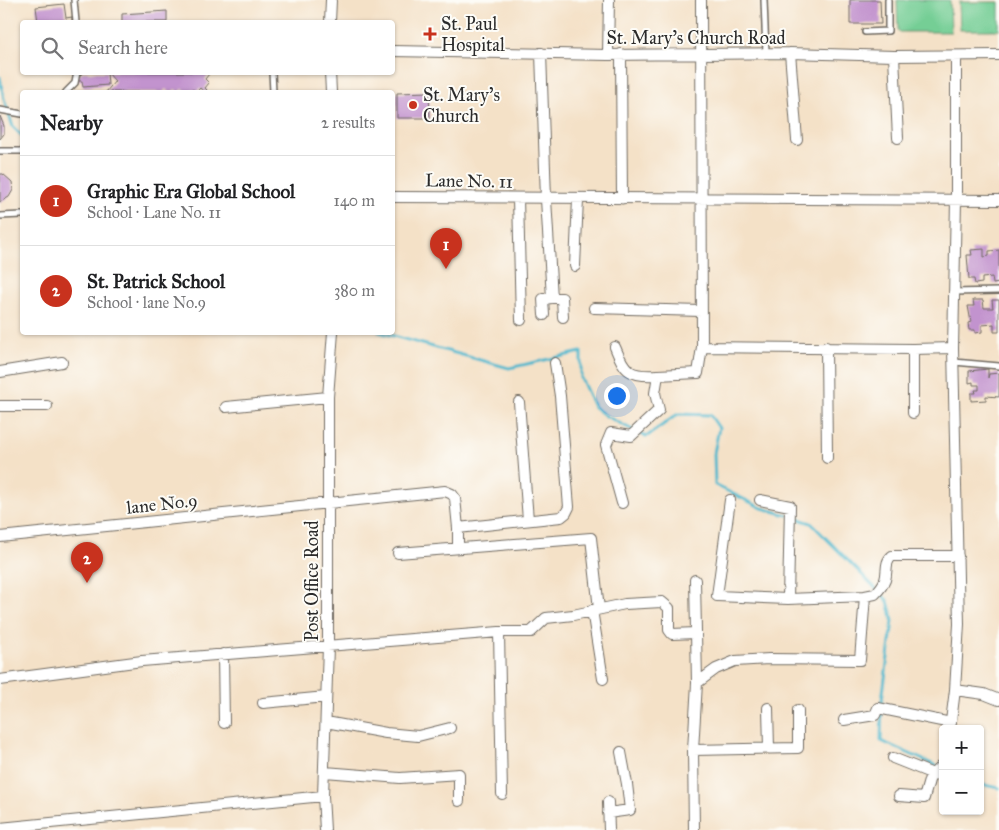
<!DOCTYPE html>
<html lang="en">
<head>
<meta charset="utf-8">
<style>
	body { margin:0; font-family:"IM FELL Great Primer",serif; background:#f6f6f6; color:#202124 }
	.controls { position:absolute; right:15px; bottom:15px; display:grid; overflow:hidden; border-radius:5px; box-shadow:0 1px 4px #0004 }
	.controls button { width:45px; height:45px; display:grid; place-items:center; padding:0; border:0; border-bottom:1px solid #e0e0e0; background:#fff; color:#202124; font:25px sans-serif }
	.you { position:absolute; left:616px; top:395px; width:18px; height:18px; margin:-12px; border:4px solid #fff; border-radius:50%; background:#1a73e8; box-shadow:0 0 0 8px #1a73e833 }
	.badge { display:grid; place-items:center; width:32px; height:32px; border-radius:50%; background:#c8321e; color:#fff; font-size:16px; font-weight:700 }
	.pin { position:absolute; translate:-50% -41px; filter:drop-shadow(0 1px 2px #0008) }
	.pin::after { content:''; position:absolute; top:26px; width:18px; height:15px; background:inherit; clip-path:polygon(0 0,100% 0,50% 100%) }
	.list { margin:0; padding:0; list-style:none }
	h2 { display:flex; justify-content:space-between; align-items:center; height:65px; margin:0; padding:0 20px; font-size:21px }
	h2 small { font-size:16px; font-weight:400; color:#757577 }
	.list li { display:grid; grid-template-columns:32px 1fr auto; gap:15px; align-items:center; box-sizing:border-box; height:90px; padding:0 20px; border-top:1px solid #e0e0e0 }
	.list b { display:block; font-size:19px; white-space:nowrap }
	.list p { margin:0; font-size:16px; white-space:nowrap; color:#757577 }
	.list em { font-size:16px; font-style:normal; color:#757577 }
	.icon { flex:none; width:28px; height:28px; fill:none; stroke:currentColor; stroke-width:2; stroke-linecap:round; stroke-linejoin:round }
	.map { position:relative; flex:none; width:999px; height:830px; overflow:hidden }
	.search { position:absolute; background:#fff; box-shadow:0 1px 4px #0004; left:20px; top:20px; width:375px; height:55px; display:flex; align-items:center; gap:12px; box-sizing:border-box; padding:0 18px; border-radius:5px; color:#757577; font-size:19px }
	.panel { position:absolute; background:#fff; box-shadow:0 1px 4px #0004; left:20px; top:90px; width:375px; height:245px; border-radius:5px }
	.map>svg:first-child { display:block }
	.garden { fill:#74ce95; stroke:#507c60 }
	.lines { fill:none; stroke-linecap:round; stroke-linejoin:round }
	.stream { stroke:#50b8cd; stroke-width:3 }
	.building { fill:#c293ce }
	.lane-casing { stroke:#716b62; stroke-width:8 }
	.street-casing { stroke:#716b62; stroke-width:12 }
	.lane { stroke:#fff; stroke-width:5 }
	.street { stroke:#fff; stroke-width:10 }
	.poi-dot { fill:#c8321e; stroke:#fdfcf7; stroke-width:2 }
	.labels { text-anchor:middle; stroke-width:4; stroke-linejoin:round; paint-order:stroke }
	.poi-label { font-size:18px; fill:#2b2b2b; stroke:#fdfcf7; text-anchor:start }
	.street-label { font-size:18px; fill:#2b2b2b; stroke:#fdfcf7 }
</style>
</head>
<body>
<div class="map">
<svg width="999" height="830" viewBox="0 0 999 830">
	<rect width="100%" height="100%" fill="#fdfcf7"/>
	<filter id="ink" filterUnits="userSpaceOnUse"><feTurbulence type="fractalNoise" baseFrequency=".02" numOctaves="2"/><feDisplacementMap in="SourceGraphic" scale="10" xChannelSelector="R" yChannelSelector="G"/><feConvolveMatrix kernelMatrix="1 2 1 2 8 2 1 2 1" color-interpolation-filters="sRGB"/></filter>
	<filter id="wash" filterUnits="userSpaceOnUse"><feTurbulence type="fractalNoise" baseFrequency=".0096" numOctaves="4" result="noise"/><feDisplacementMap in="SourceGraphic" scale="20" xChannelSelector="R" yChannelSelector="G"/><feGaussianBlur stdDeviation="1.12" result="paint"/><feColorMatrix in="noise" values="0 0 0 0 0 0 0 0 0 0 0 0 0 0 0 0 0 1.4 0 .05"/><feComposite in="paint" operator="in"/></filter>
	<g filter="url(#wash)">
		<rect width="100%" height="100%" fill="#f4e1c7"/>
		<path class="garden" d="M897,0H950L951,32H898Z
			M959,2H999V30H960Z"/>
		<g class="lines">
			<path class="stream" d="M0,77L4,99L13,127L22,136
				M379,332L509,368L581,352V378L594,407L606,416L646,437L678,414L710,415L719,428L714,453L715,485L762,508L787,515
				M793,517L811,523L888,601L893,621L882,700L881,741L937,766
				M980,784L999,788"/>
		</g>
		<g id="blocks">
			<path class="building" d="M850,0H880L881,24H850Z
				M64,4L66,18L72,17V22H38L36,7Z
				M167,11V22H122V14Z
				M82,72H107L108,85L83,87L82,81H78V75L82,74Z
				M107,72H206L209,74L205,79L209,83L205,88L207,90L205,92L200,88L196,92L192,89L189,92L183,89L179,92L175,89L172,92H169L166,89L163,92H106L115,81Z
				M429,92L430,118H397V93Z
				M0,116L4,126V134L0,139Z
				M0,174H3L12,182L13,190L9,197L0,202Z
				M984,249V257L989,256V251L999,250V283L993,284L992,277L982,278V283L975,284L974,279H969L967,255H972L971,250Z
				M973,300H983L984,308H993L992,300H999V332H994V324L982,325V332L975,333V330H969L968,323L971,322L968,306H974Z
				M988,369V378L989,374L999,373V397L986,396V400L971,401V393H976L975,390H979V385H973V382L969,383V371Z"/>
		</g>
	</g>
	<g filter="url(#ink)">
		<use href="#blocks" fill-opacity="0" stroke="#716b62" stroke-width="1"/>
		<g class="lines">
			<defs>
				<path id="lane" d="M74,0L76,22
					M764,0L766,53
					M865,32L888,31V0
					M272,72L273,92
					M66,92L75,83L77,72
					M0,110L22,114
					M0,151H22
					M0,216L22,215
					M954,292L999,291
					M954,362L999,366"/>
				<path id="street" d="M330,22L331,0
					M392,51L608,55L790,53L894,56L999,55
					M541,53L546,199L552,298H562L563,317
					M790,53L797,140
					M621,54L622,199
					M608,55L609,0
					M894,56L898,138
					M330,72L331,92
					M392,197L999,200
					M518,198L521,320
					M575,266L578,199
					M594,308L701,311
					M544,315L543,299L552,298
					M615,347C625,372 630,377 658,375
					M702,347L913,349L953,348
					M826,347L827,458
					M913,349V413
					M0,372L62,362
					M519,402L528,520
					M0,406H47
					M226,407L328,397
					M760,500L790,506L788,599
					M622,503L606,445L611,433L631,436L659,410L655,393L658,375L698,373L702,347L701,0
					M458,528L561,517L566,513L569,507L560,396L555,363
					M0,537L445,491L452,494L455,498L458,528V548
					M398,553L591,538L599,609
					M865,596L875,594C879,590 883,585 885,580C888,571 884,563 892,556H958
					M592,610L603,679
					M499,632L502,794
					M223,654L224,723
					M0,680L142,661L499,632H531L546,618L573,615L625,604L662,602L669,608V630L672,634L696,633
					M697,683L716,669L735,661L769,659L860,660L865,596L788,599L717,596L730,500
					M955,690L984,694L999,700
					M263,703L326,697
					M768,708L769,748
					M844,720L875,715L878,708L951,723
					M326,722L386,733L418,736L450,728
					M950,729L955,690L959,624L953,348L956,200V56
					M693,750L798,748V710
					M893,758L943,778
					M325,772L400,778L459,774V801
					M899,796L924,798L930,777L943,764
					M608,802L609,830
					M608,813L630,810L627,784L621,752
					M0,828L323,796
					M325,830L323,796L328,646V397L333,332
					M694,830L693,750L697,683L695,580"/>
			</defs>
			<use href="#lane" class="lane-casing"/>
			<use href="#street" class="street-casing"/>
			<use href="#lane" class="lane"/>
			<use href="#street" class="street"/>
		</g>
	</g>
	<g class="poi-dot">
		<path d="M427.5 26.5h5v5h5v5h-5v5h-5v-5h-5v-5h5z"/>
		<circle cx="413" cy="105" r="5"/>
	</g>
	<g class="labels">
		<g class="poi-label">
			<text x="441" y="30">St. Paul<tspan x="441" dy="21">Hospital</tspan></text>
			<text x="423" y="101">St. Mary’s<tspan x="423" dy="21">Church</tspan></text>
		</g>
		<g class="street-label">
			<text x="696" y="44">St. Mary's Church Road</text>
			<text transform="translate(469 181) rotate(1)" y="6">Lane No. 11</text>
			<text transform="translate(162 504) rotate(-6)" y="6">lane No.9</text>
			<text transform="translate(312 581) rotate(-90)" y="6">Post Office Road</text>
		</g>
	</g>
</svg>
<div class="controls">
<button>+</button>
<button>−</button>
</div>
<div class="you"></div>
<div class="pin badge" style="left:446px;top:269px">1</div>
<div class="pin badge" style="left:87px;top:583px">2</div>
<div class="search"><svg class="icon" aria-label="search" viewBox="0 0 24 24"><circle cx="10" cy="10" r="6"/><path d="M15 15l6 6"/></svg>Search here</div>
<section class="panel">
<h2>Nearby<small>2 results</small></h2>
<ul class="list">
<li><span class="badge">1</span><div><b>Graphic Era Global School</b><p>School · Lane No. 11</p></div><em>140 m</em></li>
<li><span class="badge">2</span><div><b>St. Patrick School</b><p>School · lane No.9</p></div><em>380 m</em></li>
</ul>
</section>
</div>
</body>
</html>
